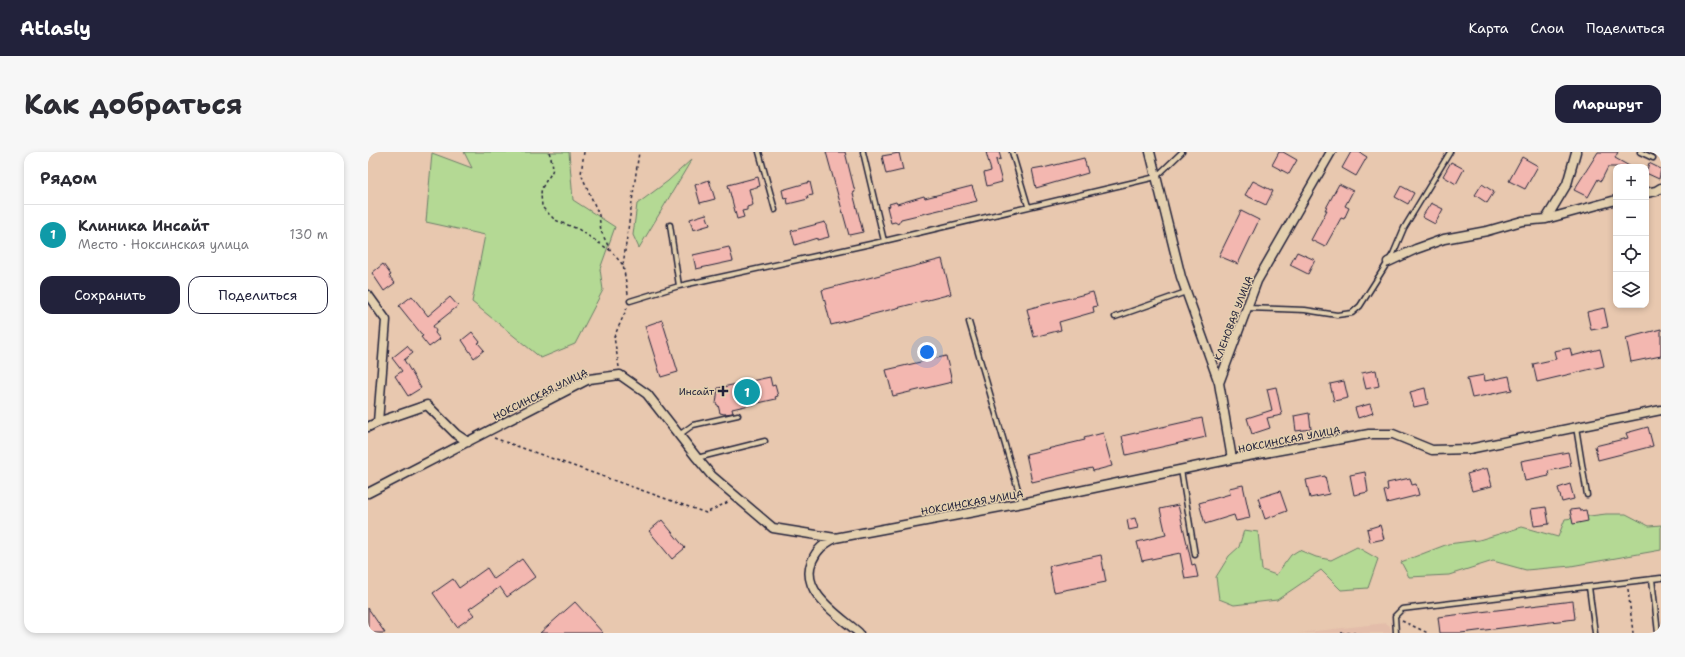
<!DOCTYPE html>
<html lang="ru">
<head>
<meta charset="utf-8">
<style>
	body { margin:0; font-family:"Shantell Sans",sans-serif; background:#f7f7f7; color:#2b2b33 }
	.controls { position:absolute; right:12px; top:12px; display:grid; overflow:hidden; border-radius:8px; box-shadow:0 2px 6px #0003 }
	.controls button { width:36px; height:36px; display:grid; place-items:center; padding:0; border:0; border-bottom:1px solid #e1e1e2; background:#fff; color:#2b2b33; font:20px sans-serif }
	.you { position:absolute; left:559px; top:200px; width:14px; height:14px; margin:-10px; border:3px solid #fff; border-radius:50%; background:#1a73e8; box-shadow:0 0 0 6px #1a73e833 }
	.badge { display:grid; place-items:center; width:26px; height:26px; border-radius:50%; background:#22223b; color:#fff; font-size:13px; font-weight:700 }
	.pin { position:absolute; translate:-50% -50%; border:2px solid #fff; box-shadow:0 1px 4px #0006 }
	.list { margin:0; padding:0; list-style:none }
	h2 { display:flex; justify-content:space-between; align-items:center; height:52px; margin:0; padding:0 16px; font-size:17px }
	h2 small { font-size:13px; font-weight:400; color:#7c7c81 }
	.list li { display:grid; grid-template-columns:26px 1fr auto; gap:12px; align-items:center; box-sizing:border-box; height:60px; padding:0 16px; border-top:1px solid #e1e1e2 }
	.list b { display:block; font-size:15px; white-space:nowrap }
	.list p { margin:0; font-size:13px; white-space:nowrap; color:#7c7c81 }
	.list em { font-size:13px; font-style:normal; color:#7c7c81 }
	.actions { display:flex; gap:8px; padding:12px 16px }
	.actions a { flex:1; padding:9px 0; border:1px solid #22223b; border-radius:12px; text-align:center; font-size:14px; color:#22223b }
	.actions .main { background:#22223b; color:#fff }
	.icon { flex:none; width:22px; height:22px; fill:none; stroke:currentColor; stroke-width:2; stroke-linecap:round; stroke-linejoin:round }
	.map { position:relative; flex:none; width:1293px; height:481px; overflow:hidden; border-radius:12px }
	header { display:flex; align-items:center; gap:24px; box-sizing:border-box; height:56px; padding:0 20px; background:#22223b; color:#fff }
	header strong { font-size:19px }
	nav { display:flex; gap:22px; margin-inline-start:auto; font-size:14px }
	.intro { display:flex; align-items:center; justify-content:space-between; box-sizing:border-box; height:96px; padding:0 24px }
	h1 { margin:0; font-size:28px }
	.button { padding:10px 18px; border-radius:12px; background:#22223b; color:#fff; font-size:14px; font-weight:700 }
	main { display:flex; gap:24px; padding:0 24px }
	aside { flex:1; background:#fff; border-radius:12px; box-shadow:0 2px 6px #0003 }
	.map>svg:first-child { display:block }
	.built { fill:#e3bdaa }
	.green { fill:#b4d994; stroke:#6b7e68 }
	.building { fill:#f3b7b0; stroke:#22223b }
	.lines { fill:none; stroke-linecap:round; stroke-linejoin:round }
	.lane-casing { stroke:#22223b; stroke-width:7 }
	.street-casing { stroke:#22223b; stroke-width:11 }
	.path { stroke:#22223b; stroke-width:1.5; stroke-dasharray:3 3; stroke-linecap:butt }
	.lane { stroke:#e4d0af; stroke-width:4 }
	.street { stroke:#e4d0af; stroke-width:8 }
	.poi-dot { fill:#22223b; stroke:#e4d0af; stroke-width:1.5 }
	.labels { text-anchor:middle; stroke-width:3; stroke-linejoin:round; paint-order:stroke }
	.street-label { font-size:10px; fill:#22223b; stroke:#e4d0af }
	.poi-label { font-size:10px; fill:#22223b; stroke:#e4d0af; text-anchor:end }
</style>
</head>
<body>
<header>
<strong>Atlasly</strong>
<nav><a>Карта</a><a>Слои</a><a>Поделиться</a></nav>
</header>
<div class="intro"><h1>Как добраться</h1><a class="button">Маршрут</a></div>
<main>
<aside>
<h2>Рядом<small></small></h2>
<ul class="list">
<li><span class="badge" style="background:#0f9aa8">1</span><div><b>Клиника Инсайт</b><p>Место · Ноксинская улица</p></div><em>130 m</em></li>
</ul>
<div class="actions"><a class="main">Сохранить</a><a>Поделиться</a></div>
</aside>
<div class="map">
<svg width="1293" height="481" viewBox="0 0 1293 481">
	<rect width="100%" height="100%" fill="#e8c8af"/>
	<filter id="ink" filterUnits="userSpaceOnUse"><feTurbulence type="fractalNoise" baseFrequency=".025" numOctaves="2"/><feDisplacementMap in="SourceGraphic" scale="8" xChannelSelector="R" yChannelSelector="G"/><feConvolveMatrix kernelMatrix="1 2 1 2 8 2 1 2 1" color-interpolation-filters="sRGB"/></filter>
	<g filter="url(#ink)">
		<path class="built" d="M1018,471L1022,474L1023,481H931Z"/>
		<path class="green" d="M96,0H201L205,48L247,75L232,117L235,138L207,192L173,206L104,150L117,83L58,70L64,1L104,16Z
			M324,7L271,96L265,83L269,52L300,29Z
			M1238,362H1258L1281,374L1293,373V398L1203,414L1158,418L1125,409L1081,423L1041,425L1033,410L1080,392L1111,388L1154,375L1190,385L1197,367Z
			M876,378L890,380L894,418L908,423L923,403L931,398L948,405L963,408L989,395L1010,407L1000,436L973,438L953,418L909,448L866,453L851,447L848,425L861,404L871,395Z"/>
		<path class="building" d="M458,0H477L487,40L485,41L495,80L481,83Z
			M618,0H631L633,7L628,8L634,30L619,34L616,21L623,19Z
			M911,0H915L929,8L921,22L904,13Z
			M983,0H991L999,5L988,24L974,16Z
			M1230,0H1250L1247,6L1263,15H1240L1233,29L1230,27L1220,45L1206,38Z
			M531,1L535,18L518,22L514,4Z
			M1154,5L1170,14L1157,37L1141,29Z
			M716,6L720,21L668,36L664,17L675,15V16Z
			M1083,10L1096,17L1088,32L1075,24Z
			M1281,11L1293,17L1291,27L1278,21Z
			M390,25L392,34L381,37L385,53L379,55V58L374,59L376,65L369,67L360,33Z
			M341,28L347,47L332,51L327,33Z
			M885,29L905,39L898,53L877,43Z
			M442,30L445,43L439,44L440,47L420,52L419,46L416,47L414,38Z
			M971,32L985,39L977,54L981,56L976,67L973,66L957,95L943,88L959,58H957Z
			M1114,32L1126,40L1119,51L1107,43Z
			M604,34L609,49L533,67L530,72L527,70L523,71L519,55L522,54L521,52L528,50L529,52L556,44L557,46Z
			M1033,34L1046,41L1040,52L1027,45Z
			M1063,51L1075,57L1067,72L1054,65Z
			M873,59L891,68L870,112L851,104Z
			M338,62L342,73L325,78L322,67Z
			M457,70L461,85L449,88V86L427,93L423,79Z
			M361,95L365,109L328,117L325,103Z
			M929,100L947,108L940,122L922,113Z
			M574,107L583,142L463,173L454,138Z
			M15,112L23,123L21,124L27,131L16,139L4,121Z
			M725,140L729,154L725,155L726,160L691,170L693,178L666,185L659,157Z
			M44,144L60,164L82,145L90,154L65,174L68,179L67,181L72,187L61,195L53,185L55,184L31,154Z
			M1236,156L1240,175L1223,178L1219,160Z
			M294,168L310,220L293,225L277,174Z
			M1293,177V204L1263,210L1258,186Z
			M104,180L112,190L110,191L116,198L106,206L94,188Z
			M39,194L45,201L36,208L53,236L40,244L27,224L34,219L24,206Z
			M1202,196L1204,204L1232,197L1236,214L1169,230L1165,212L1188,207L1186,199Z
			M578,204L584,230L525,244L518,218Z
			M1008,218L1011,234L998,237L994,221Z
			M1116,223L1117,229L1141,224L1144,238L1104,246L1099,226Z
			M402,225L404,234L407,233L410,244L407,245L408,247L364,257L365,261L356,262L352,261L350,253L348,252L350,236Z
			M976,229L980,246L966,249L962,232Z
			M908,235L914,263L899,266L902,276L884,282L879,266L904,258L899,237Z
			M1057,236L1060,252L1046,255L1042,240Z
			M1002,252L1005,261L990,266L987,256Z
			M941,261L943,277L928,279L926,264Z
			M834,266L838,285L758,303L754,284Z
			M1280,275L1285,294L1230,308L1227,294L1260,286L1258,281Z
			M735,281L744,314L725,319L724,316L664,330L658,302L717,288L716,286Z
			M1200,300L1203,314L1180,319L1181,324L1157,329L1153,309Z
			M1119,316L1124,334L1104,339L1099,322Z
			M997,320L1000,340L986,343L982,323Z
			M957,324L961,342L942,346L938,328Z
			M1042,326L1044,333L1048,332L1051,343L1019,351L1016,339L1020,338L1019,331Z
			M1202,332L1206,347L1194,350L1190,336Z
			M875,333L882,366L868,369L866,363L837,372L831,351L862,342L861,336Z
			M912,339L919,359L897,367L890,346Z
			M810,353L824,413L827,412L830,425L817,427L812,401L774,409L769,390L798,383L792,357Z
			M1178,355L1181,372L1166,374L1163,357Z
			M1211,357L1212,359L1218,358L1220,369L1205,372L1202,358Z
			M767,366L770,376L761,378L759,368Z
			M294,368L317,396L304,407L281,379Z
			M1012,373L1016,387L1002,390L999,377Z
			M733,403L738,430L686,440L681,414Z
			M154,407L167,425L139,445L132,435L101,457L106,463L89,475L65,441L85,427L91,436L119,416L126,427Z
			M1205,449L1207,467L1093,481H1072L1070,465Z
			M207,450L235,481H172Z
			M0,456L17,481H0Z"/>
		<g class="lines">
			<defs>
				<path id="lane" d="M391,0L407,58
					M495,0L516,89
					M644,0L660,54
					M1272,0L1285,6
					M302,73L311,134
					M262,149L311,134L516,89L788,25L814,0
					M879,156L937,158L969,163L984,161L992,154L1025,102L1036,76L1082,0
					M747,165L818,140
					M601,170L654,351
					M1208,275L1219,343
					M311,283L325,273L370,263
					M329,306L397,289
					M813,318L827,403
					M1284,427L1290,481
					M1221,435L1227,481
					M1028,481L1027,464L1034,457L1293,426"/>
				<path id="street" d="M782,0L813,125L851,231
					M1278,41L1288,39L1293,36
					M1178,67L1248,48
					M1020,110L1048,97L1076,87L1119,79L1154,69L1178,67L1199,32L1208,0
					M0,143L18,168L10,270L59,253L88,282L100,290
					M0,275L10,270
					M864,307L851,231L889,129L963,0
					M0,341L221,227L252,223L279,242L329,306L344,324L405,376L467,386L654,351L864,307L1001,282H1025L1064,298L1101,297L1293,258
					M467,386C456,392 449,397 444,409C431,440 472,464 491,481"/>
			</defs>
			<use href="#lane" class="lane-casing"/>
			<use href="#street" class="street-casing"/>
			<path class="path" d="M181,0C189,23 183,18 174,36C172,41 174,50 174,55L187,68L210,77L243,99L255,113
				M216,0L213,22L231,63L233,79L242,98
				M260,142L255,113L271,0
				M251,215L246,185L259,156
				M126,286L338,361L360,350
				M1260,437L1265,481
				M1034,469L1060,481
				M973,481H987"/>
			<use href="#lane" class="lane"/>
			<use href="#street" class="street"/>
		</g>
	</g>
	<path class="poi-dot" d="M353 233h4v4h4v4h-4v4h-4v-4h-4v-4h4z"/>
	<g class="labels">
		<g class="street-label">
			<text transform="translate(865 166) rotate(-69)" y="4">КЛЕНОВАЯ УЛИЦА</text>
			<text transform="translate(172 242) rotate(-26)" y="4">НОКСИНСКАЯ УЛИЦА</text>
			<text transform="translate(921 287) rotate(-11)" y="4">НОКСИНСКАЯ УЛИЦА</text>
			<text transform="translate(604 350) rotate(-10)" y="4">НОКСИНСКАЯ УЛИЦА</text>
		</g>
		<g class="poi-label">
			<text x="346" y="243">Инсайт</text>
		</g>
	</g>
</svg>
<div class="controls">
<button>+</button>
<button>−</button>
<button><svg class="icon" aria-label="locate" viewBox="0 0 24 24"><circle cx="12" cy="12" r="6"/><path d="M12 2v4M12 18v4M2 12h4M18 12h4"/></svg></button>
<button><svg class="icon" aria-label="layers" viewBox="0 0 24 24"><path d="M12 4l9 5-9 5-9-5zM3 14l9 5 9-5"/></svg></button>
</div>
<div class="you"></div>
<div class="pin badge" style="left:379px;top:240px;background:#0f9aa8">1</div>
</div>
</main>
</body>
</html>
